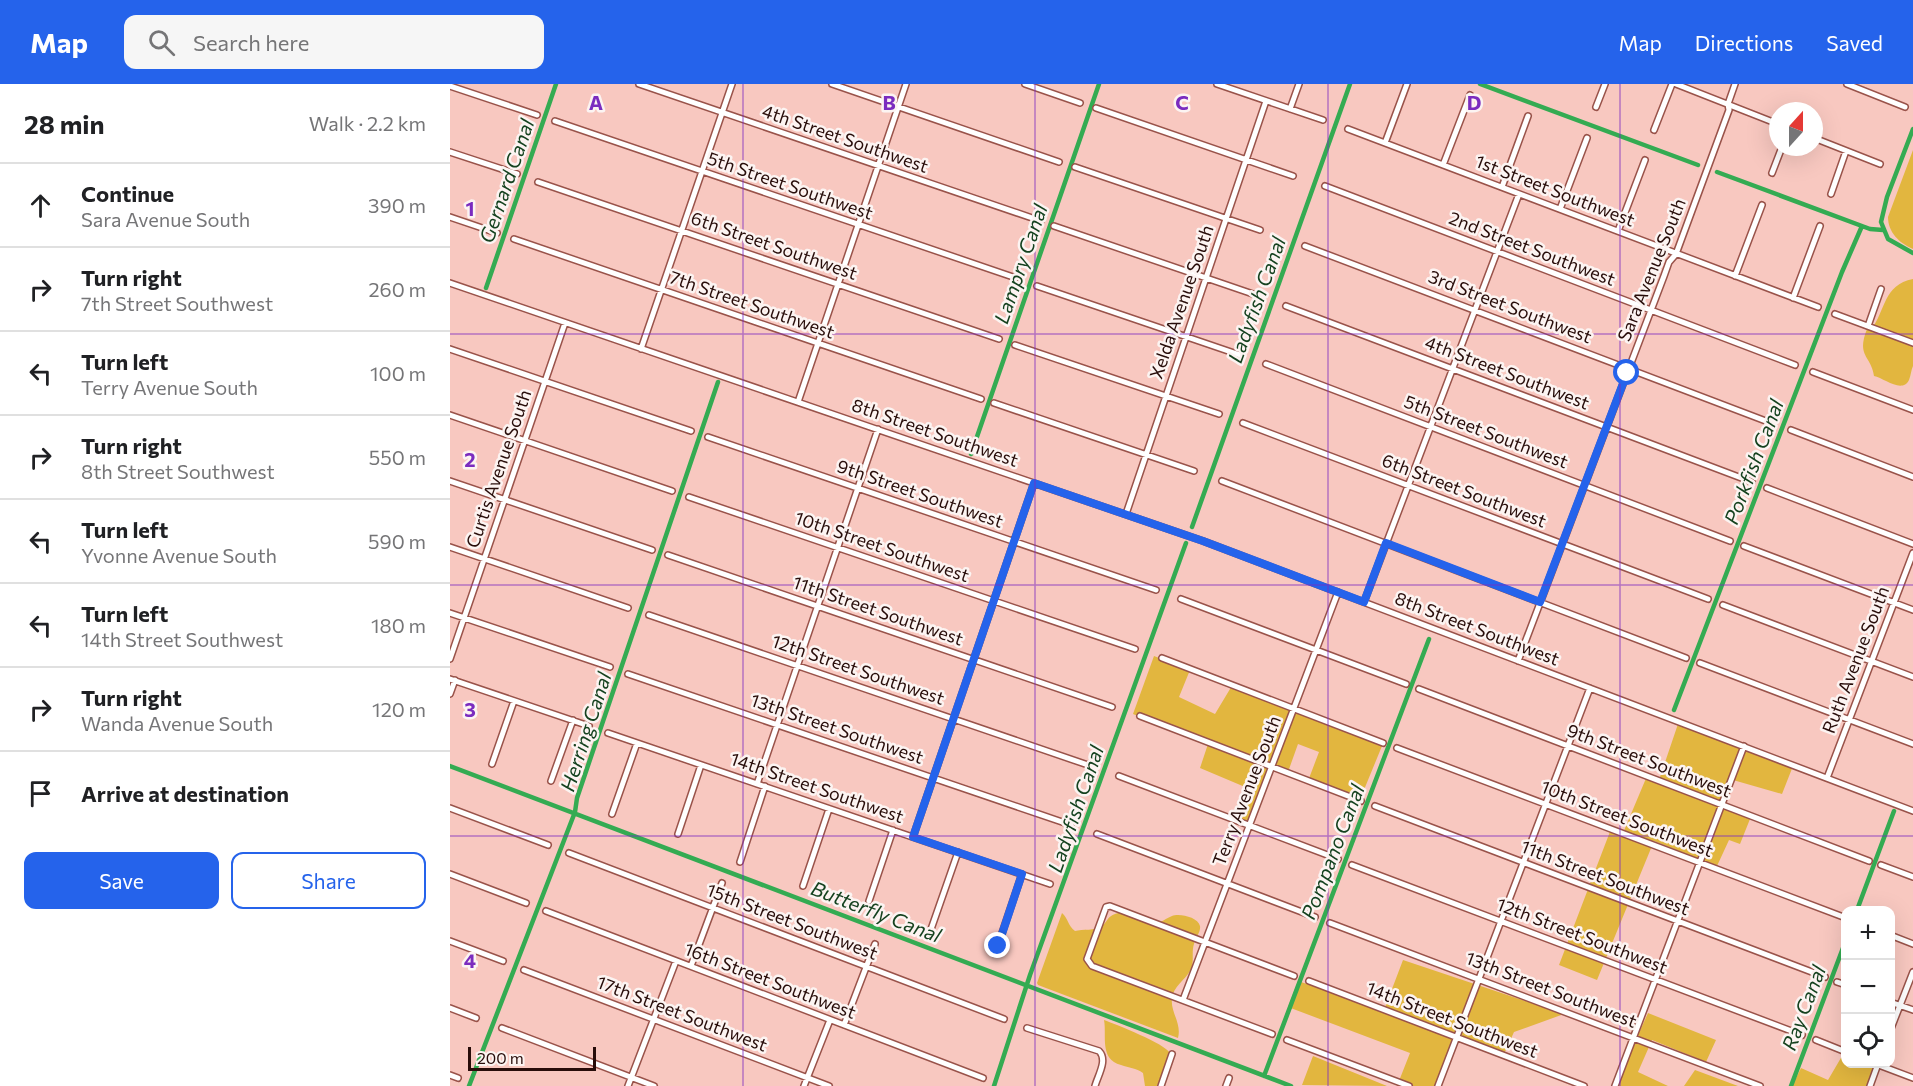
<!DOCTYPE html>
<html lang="en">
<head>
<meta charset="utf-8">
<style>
	body { margin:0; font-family:Commissioner,sans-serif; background:#f6f6f6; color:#202124 }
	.controls { position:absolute; right:18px; bottom:18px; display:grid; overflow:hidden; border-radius:12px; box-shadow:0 6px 24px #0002 }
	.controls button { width:54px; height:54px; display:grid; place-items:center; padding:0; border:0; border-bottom:2px solid #e0e0e0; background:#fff; color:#202124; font:30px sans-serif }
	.compass { position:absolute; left:1319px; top:18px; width:54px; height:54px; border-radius:50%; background:#fff; box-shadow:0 6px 24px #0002; rotate:21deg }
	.scale { position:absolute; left:18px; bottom:15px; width:128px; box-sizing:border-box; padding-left:6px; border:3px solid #280d0a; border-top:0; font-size:16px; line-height:21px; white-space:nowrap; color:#280d0a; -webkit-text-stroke:4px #fcf4f2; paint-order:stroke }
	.stop { position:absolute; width:18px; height:18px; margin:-14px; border:4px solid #2563eb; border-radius:50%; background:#fff }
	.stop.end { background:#2563eb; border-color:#fff; box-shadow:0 2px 6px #0008 }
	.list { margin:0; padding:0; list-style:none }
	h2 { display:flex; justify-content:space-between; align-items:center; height:78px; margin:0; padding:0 24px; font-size:26px }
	h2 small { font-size:20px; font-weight:400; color:#757577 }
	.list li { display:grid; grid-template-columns:39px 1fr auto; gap:18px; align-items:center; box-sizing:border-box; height:84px; padding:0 24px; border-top:2px solid #e0e0e0 }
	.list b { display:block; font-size:22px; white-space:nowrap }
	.list p { margin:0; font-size:20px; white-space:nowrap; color:#757577 }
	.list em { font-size:20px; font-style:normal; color:#757577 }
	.actions { display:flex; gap:12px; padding:18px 24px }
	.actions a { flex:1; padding:14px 0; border:2px solid #2563eb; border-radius:12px; text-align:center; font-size:21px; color:#2563eb }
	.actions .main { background:#2563eb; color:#fff }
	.icon { flex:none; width:33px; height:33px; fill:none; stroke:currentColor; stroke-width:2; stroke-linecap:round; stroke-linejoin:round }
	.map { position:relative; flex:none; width:1463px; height:1002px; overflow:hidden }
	header { display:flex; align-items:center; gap:36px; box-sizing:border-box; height:84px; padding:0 30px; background:#2563eb; color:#fff }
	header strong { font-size:28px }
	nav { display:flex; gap:33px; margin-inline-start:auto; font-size:21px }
	.search { width:420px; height:54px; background:#f6f6f6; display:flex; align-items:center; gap:15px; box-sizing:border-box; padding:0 21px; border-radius:12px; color:#757577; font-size:22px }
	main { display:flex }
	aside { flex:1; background:#fff }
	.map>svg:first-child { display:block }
	.green { fill:#e2b63f }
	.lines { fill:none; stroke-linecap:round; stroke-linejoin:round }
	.canal { stroke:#34ab52; stroke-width:4.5 }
	.minor-casing { stroke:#99534a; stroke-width:8 }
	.minor { stroke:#fff; stroke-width:5 }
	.route { stroke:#2563eb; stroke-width:8 }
	.grid { fill:none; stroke:#7b2cbf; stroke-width:1.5; stroke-opacity:0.55 }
	.labels { text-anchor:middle; stroke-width:5; stroke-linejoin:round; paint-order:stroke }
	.street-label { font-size:18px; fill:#280d0a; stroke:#fcf4f2 }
	.water-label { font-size:20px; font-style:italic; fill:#15421f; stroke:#fcf4f2 }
	.grid-label { font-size:20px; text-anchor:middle; font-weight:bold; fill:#7b2cbf; stroke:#fcf4f2; stroke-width:5; stroke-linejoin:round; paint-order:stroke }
</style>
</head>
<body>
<header>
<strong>Map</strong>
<div class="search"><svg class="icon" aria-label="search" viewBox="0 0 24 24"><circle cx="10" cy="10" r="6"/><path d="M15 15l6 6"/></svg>Search here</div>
<nav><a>Map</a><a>Directions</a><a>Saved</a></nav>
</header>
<main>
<aside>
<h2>28 min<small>Walk · 2.2 km</small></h2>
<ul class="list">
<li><svg class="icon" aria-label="ahead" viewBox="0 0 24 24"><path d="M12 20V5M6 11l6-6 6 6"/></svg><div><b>Continue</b><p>Sara Avenue South</p></div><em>390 m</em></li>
<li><svg class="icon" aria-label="right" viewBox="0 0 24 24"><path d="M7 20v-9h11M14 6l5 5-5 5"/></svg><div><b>Turn right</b><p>7th Street Southwest</p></div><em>260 m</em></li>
<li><svg class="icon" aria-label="left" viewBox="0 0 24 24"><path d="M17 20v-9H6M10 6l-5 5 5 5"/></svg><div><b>Turn left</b><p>Terry Avenue South</p></div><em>100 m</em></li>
<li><svg class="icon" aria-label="right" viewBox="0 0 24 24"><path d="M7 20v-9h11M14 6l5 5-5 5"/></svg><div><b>Turn right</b><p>8th Street Southwest</p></div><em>550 m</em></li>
<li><svg class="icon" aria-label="left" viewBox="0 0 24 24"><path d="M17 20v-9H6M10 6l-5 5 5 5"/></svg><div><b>Turn left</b><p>Yvonne Avenue South</p></div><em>590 m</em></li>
<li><svg class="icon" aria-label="left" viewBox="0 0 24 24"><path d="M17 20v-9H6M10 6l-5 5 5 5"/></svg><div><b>Turn left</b><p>14th Street Southwest</p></div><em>180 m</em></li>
<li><svg class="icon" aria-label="right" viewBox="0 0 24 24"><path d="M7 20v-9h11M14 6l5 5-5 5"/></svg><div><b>Turn right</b><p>Wanda Avenue South</p></div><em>120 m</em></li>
<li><svg class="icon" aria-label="arrive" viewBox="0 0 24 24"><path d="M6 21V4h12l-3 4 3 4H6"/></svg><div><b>Arrive at destination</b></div></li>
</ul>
<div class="actions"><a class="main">Save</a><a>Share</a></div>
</aside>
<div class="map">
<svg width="1463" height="1002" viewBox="0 0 1463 1002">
	<rect width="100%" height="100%" fill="#f8c8c0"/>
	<path class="green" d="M1463,66V165C1449,159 1438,148 1438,133Z
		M1463,195V282C1461,286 1461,291 1459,296C1452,310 1434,294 1424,292C1421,271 1406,273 1417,245L1421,246C1436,226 1433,201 1463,195Z
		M704,572L740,586L729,613L765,630L783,600L932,662L909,718L858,697L869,668L848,660L838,688L823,682L799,743L783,735L795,703L750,684L758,660L683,630Z
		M1229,637L1343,682L1332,710L1283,696L1272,722L1300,735L1290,760L1279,756L1267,782L1204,757L1147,896L1109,881L1161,745L1173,749L1197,692L1209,696Z
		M612,829C618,834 618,842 625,847C632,845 646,847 652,842C657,838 658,832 665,830C678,825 692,838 705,839C712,839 716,834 722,832C729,829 748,833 750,842C751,848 745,854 744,860C741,869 745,879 740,887C735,896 723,903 722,914C720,928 732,939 728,954L588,901L587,899Z
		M953,876L1114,930L1064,948L1054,970L1010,953L991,1002H947L960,969L838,923L848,897L934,926Z
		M1198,929L1266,956L1256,978L1202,956L1188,988L1218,1002H1165Z
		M654,936C667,941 714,959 720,969L707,1002H695L693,989C686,984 679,984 671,981C649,975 657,952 654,936Z
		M1395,967L1396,980H1425L1418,1002H1342L1351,984L1378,996Z
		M863,972L937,1002L852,1001Z
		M1245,986L1288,1002H1234Z"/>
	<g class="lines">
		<path class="canal" d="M1030,0L1248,81
			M1463,45L1437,113L1431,138L1438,155L1463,169
			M1267,88L1420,145L1433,146
			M36,204L106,0
			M521,370L649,0
			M742,443L900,0
			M1224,626L1392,188L1412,142
			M0,682L841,1002
			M1407,826L1444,727
			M814,992L979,555
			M19,1002L125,728L127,714L268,298
			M544,1002L580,891L736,459
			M1341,1002L1396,856"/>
		<defs>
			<path id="minor" d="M189,0L591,137
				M382,0L609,78
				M575,0L630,19
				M767,0L873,36
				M1226,0L1328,40
				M1397,0L1455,23
				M0,2L87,31
				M1146,23L1155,0
				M646,24L843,92
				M840,25L849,0
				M105,37L566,194
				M898,45L1368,223
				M1204,46L1222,0
				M1364,54L1430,80
				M935,59L957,0
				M0,68L67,90
				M993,81L1020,11
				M625,83L810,146
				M1322,89L1332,63
				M88,98L549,255
				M875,102L1345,281
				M1052,103L1078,32
				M1381,110L1396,67
				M1110,125L1137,54
				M0,133L47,149
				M604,142L803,210
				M1168,147L1195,76
				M64,155L531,315
				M855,162L1321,339
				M1285,192L1312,121
				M0,199L753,457L1463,727
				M587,202L790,271
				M1343,214L1370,142
				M836,222L1302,398
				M1385,230L1463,259
				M1418,242L1431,205
				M565,261L769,330
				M0,265L241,347
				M191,265L282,0
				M816,280L1280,457
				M1363,288L1463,326
				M348,318L456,0
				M544,319L744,387
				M0,331L222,407
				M793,339L1258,515
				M1341,346L1463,393
				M258,353L706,506
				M0,397L202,466
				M772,397L1236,574
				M1317,404L1463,460
				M239,413L685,565
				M676,430L816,17
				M1294,462L1463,526
				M0,463L178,524
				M218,471L662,623
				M731,515L956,600
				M914,518L1069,110
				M1273,521L1463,593
				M0,529L160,583
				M199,531L641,682
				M712,574L933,659
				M0,575L115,239
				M1068,577L1214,192L1219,178L1226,170L1279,26L1278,20L1285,0
				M1250,579L1463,660
				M178,590L621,741
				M0,595L139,642
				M969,605L1419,777
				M0,610L5,596
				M690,632L911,717
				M158,649L600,800
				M947,664L1396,834
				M42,680L64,617
				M669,692L888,775
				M1377,694L1463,469
				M101,697L123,636
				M307,700L428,345
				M925,722L1375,893
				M0,724L98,761
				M162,730L187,659
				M228,750L251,681
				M647,750L865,833
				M463,753L584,399
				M119,769L554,935
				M290,778L315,702
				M902,781L1352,951
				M1431,781L1463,793
				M0,790L76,819
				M353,802L379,725
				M419,817L443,746
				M96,827L533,994
				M880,839L1310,1002
				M479,851L508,768
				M1440,851L1463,860
				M0,857L53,877
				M545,870L572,790
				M241,882L272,799
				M74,886L379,1002
				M859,897L1134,1002
				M1387,898L1396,901
				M733,916L888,508
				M1440,918L1463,926
				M0,924L26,934
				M394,941L425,860
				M52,944L204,1002
				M577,944L649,967C658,976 648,991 645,1002
				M1440,947L1463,888
				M822,950L642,882L637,875L656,823L660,822L844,892
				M837,956L959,1002
				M1366,956L1396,968
				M1426,980L1463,994
				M0,991L8,994
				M178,1002L226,877
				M354,1002L380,936
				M711,1002L722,970
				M776,1002L779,994
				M988,1002L1140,604
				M1165,1002L1294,662
				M1420,1002L1428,980"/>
		</defs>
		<use href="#minor" class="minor-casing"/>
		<use href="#minor" class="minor"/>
	</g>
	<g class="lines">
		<path class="route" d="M548,862L572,790L463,753L584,399L753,457L914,518L936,459L1090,518L1177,289"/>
	</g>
	<path class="grid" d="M293,0V1002M585,0V1002M878,0V1002M1170,0V1002M0,250H1463M0,501H1463M0,752H1463"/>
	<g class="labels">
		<g class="street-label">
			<text transform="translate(395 55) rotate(19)" y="6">4th Street Southwest</text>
			<text transform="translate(340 102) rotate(19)" y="6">5th Street Southwest</text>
			<text transform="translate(1105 107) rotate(21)" y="6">1st Street Southwest</text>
			<text transform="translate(324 162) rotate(19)" y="6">6th Street Southwest</text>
			<text transform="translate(1082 165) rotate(21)" y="6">2nd Street Southwest</text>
			<text transform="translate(1202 186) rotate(-68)" y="6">Sara Avenue South</text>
			<text transform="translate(732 218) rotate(-71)" y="6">Xelda Avenue South</text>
			<text transform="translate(302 221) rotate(19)" y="6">7th Street Southwest</text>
			<text transform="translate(1060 223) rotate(21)" y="6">3rd Street Southwest</text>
			<text transform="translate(1057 289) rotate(21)" y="6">4th Street Southwest</text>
			<text transform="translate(1036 348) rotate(21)" y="6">5th Street Southwest</text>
			<text transform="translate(485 349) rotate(19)" y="6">8th Street Southwest</text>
			<text transform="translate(49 385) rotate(-71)" y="6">Curtis Avenue South</text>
			<text transform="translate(1014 407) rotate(21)" y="6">6th Street Southwest</text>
			<text transform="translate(470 410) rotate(19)" y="6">9th Street Southwest</text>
			<text transform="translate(432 463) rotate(19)" y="6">10th Street Southwest</text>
			<text transform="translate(428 527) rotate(19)" y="6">11th Street Southwest</text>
			<text transform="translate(1027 545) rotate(21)" y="6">8th Street Southwest</text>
			<text transform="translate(1406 576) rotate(-69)" y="6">Ruth Avenue South</text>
			<text transform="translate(408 586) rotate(19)" y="6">12th Street Southwest</text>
			<text transform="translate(387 645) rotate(19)" y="6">13th Street Southwest</text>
			<text transform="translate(1199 677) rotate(21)" y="6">9th Street Southwest</text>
			<text transform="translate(367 704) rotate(19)" y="6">14th Street Southwest</text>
			<text transform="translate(797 707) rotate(-69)" y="6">Terry Avenue South</text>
			<text transform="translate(1177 735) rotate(21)" y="6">10th Street Southwest</text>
			<text transform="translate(1155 794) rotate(21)" y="6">11th Street Southwest</text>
			<text transform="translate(342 838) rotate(21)" y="6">15th Street Southwest</text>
			<text transform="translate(1132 852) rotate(21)" y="6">12th Street Southwest</text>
			<text transform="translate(320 897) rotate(21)" y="6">16th Street Southwest</text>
			<text transform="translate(1101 906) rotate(21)" y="6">13th Street Southwest</text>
			<text transform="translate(232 930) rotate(21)" y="6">17th Street Southwest</text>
			<text transform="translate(1002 936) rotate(21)" y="6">14th Street Southwest</text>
		</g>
		<g class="water-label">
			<text transform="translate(57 97) rotate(-71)" y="7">Gernard Canal</text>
			<text transform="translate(571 180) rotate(-71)" y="7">Lampry Canal</text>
			<text transform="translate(807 216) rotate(-70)" y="7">Ladyfish Canal</text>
			<text transform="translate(1304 378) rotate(-69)" y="7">Porkfish Canal</text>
			<text transform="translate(136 648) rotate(-72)" y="7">Herring Canal</text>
			<text transform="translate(626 725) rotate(-71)" y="7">Ladyfish Canal</text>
			<text transform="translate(883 768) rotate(-69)" y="7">Pompano Canal</text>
			<text transform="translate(426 828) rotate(21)" y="7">Butterfly Canal</text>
			<text transform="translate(1354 924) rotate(-69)" y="7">Ray Canal</text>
		</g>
	</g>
	<g class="grid-label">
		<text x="146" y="26">A</text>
		<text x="439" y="26">B</text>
		<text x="732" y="26">C</text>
		<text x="1024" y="26">D</text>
		<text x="20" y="132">1</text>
		<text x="20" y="383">2</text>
		<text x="20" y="633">3</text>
		<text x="20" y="884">4</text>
	</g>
</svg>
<div class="controls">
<button>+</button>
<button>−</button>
<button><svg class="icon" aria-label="locate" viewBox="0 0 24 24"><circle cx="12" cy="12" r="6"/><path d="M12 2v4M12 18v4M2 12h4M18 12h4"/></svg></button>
</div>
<svg class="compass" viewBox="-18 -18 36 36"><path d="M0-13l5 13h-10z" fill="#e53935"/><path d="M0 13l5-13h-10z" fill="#757577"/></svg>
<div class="scale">200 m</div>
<div class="stop" style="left:1177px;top:289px"></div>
<div class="stop end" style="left:548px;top:862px"></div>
</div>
</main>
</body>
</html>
